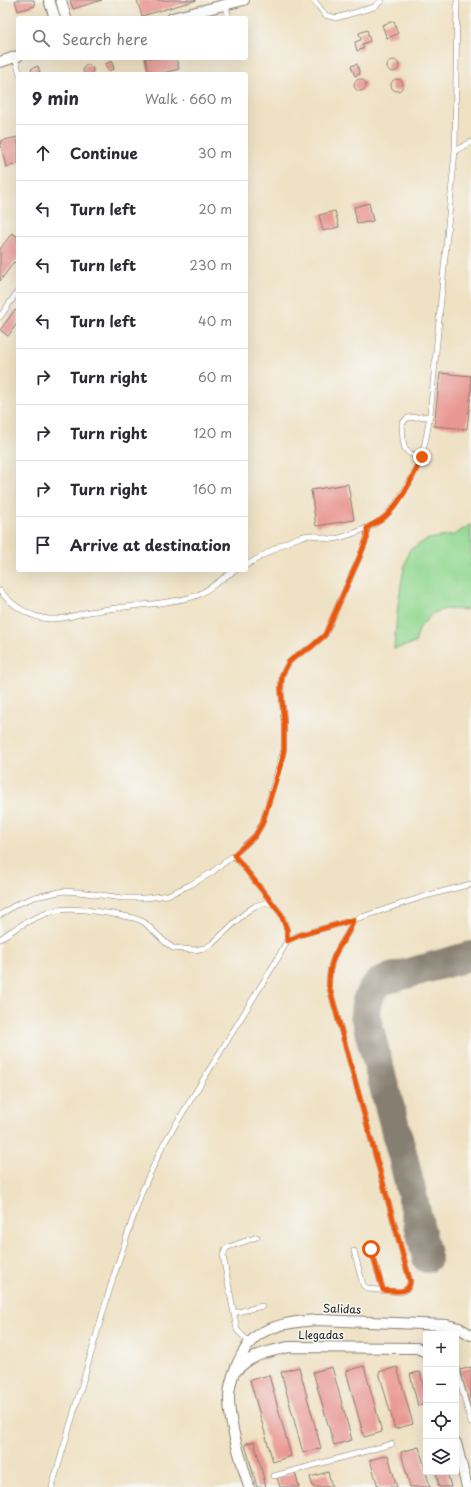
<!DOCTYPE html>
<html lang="en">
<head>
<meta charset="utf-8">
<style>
	body { margin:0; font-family:"Playpen Sans",sans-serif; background:#f2f2f3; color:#2b2b33 }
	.controls { position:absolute; right:12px; bottom:12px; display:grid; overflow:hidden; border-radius:4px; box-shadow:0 4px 16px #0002 }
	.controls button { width:36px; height:36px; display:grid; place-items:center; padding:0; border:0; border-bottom:1px solid #e1e1e2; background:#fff; color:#2b2b33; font:20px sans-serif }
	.stop { position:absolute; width:12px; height:12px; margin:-9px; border:3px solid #ea580c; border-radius:50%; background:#fff }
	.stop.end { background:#ea580c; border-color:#fff; box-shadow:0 1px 4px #0008 }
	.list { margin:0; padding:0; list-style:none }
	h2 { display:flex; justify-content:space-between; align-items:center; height:52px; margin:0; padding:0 16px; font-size:17px }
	h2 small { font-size:13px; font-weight:400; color:#7c7c81 }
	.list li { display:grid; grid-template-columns:26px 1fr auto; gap:12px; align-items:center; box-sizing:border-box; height:56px; padding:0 16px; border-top:1px solid #e1e1e2 }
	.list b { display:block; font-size:15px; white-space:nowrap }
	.list em { font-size:13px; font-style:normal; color:#7c7c81 }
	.icon { flex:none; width:22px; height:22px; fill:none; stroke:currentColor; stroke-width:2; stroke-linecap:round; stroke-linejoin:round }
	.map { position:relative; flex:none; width:471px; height:1487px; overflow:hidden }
	.search { position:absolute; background:#fff; box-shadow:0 4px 16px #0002; left:16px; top:16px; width:232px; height:44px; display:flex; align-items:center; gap:10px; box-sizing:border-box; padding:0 14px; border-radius:4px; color:#7c7c81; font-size:15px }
	.panel { position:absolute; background:#fff; box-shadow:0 4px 16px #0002; left:16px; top:72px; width:232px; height:500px; border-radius:4px }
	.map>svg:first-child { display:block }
	.green { fill:#92d891; stroke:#577a56 }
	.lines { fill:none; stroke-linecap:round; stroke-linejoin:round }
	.taxiway { stroke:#867e70; stroke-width:30 }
	.building { fill:#e99792 }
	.lane-casing { stroke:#867e70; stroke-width:6 }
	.street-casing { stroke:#867e70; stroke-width:12 }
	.lane { stroke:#fff; stroke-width:5 }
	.street { stroke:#fff; stroke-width:10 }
	.route { stroke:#ea580c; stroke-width:5 }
	.labels { text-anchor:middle; stroke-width:3; stroke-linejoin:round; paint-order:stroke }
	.street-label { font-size:11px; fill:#1c1c1c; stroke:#f6f6f2 }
</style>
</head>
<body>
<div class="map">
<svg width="471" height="1487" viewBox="0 0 471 1487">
	<rect width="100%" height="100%" fill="#f6f6f2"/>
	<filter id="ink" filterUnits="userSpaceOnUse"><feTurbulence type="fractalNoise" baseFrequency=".025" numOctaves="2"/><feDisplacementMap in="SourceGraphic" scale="8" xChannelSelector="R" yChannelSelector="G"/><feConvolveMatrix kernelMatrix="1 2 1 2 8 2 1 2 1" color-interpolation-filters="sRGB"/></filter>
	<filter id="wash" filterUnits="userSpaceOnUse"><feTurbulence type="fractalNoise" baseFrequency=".012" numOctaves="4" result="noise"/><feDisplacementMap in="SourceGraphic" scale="16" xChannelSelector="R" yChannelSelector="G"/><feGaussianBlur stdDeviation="0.9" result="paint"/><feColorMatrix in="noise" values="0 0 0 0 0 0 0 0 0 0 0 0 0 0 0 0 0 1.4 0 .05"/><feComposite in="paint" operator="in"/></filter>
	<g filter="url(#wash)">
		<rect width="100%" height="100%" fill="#efe1c3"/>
		<path class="green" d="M471,524V604L466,610L446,609L433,613L420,627L415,643L394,649C397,615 399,583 409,550L428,539L454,535Z"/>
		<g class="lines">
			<path class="taxiway" d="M427,1258L403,1157L365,1015C365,1000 371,987 384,980L471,956"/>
		</g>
		<g id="blocks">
			<path class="building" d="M15,0H34L35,6L18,11Z
				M70,0H102L73,9Z
				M137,0H197L142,16Z
				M394,21L398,34L387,38L382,25Z
				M367,30L370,41L362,44L364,48L357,51L355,42L361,40L359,33Z
				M145,58H176L179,69L159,74H149Z
				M387 66a6 6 0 1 1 12 0a6 6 0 1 1-12 0Z
				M112,61L114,69L108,71L105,64Z
				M357,64L360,74L355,76L351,66Z
				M83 70a5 5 0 1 1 10 0a5 5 0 1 1-10 0Z
				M38,66L40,73L33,74L31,69Z
				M391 85a6 6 0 1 1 12 0a6 6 0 1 1-12 0Z
				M354 85a6 6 0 1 1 12 0a6 6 0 1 1-12 0Z
				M18,137V164L6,167L0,141Z
				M369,203L373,221L357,224L354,207Z
				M335,211L339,227L323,231L319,215Z
				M12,233L18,237V259L15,263L14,262L0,281V249Z
				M15,310L18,312V322L8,336L0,330Z
				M440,373L471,376V392L467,429L434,426Z
				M348,484L354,520L316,526L311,490Z
				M364,1366L382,1432L364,1437L346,1371Z
				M299,1367L321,1448L303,1453L281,1372Z
				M332,1367L352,1440L334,1445L313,1372Z
				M397,1367L413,1424L395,1429L379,1372Z
				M471,1367V1410L460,1370Z
				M420,1372L426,1395V1404L418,1406L410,1374Z
				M269,1375L291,1456L273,1462L250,1380Z
				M254,1441L266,1487H257L245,1444Z
				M419,1447L430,1487H410L401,1452Z
				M388,1455L397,1487H378L370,1460Z
				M295,1472L299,1487H280L277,1478Z
				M328,1472L332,1487H313L310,1477Z
				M436,1472H447L451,1487H439Z"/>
		</g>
	</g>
	<g filter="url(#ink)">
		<use href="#blocks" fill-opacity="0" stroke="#867e70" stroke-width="1"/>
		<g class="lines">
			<defs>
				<path id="lane" d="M314,0L325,15L336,18L374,7L382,0
					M225,3L229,18
					M15,57L20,74
					M455,151L471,142
					M0,317L18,291
					M422,457C399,453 404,444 402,424L407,418L430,416
					M246,565C264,556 281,543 300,537C317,531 326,543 339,538C351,535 371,527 381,520C388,515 394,506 399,499C421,467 427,443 431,405L455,151L457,0
					M0,591C13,606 29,617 49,619C61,620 72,616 84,613C109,608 135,606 160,603C172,601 186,600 198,595C212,588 223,577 236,570
					M0,915L17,904L35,897L64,891L78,892L123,898H146L168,895L190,885L211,873L234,855L255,836L262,824L284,749V721L281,688L282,675L289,662L297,655L310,648L325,635L360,556L367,538V528
					M353,920C350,934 339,944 334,957C330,966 329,976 329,986L410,1281C410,1287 407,1290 401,1292L368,1289L363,1285L354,1251
					M0,939C18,926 36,915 58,910C76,907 115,914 134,918L144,922L166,943L173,948L194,950L205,948L212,944L246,912L255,906L271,901
					M287,941L299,935L353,920L422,897L471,884
					M371,1249L383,1290
					M234,1313L262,1306
					M250,1343L237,1330L223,1256L226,1248L257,1237
					M456,1367L471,1423
					M274,1476L392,1444
					M52,1487L113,1278L142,1191L163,1145L278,958L287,941V930L284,920L281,914L234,855"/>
				<path id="street" d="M49,0L55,18
					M61,0L66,18
					M172,18L244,0
					M0,62L18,56
					M236,1371C250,1355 269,1351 289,1347L417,1348L426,1352
					M456,1443L467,1487
					M249,1487C241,1458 229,1427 229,1397C229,1387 232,1377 236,1367C241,1355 247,1343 258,1335C274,1324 299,1321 318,1320L447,1325L459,1328L471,1335"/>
			</defs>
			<use href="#lane" class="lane-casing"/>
			<use href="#street" class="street-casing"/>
			<use href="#lane" class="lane"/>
			<use href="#street" class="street"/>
		</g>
	</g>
	<g class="lines" filter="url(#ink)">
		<path class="route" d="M371,1249L383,1290C393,1291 410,1295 410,1281L329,986C329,976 330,966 334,957C339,944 350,934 353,920L300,935L287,941V930L281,914L234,855L255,836L262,824L282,760L284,749V722L281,688L282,675L289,662L297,655L310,648L325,635L360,556L367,538V528C371,525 376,523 381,520C399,507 413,477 422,457"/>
	</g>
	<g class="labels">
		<g class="street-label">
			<text transform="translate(342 1309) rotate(2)" y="4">Salidas</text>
			<text x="321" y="1339">Llegadas</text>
		</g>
	</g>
</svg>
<div class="controls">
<button>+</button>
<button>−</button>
<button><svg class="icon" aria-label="locate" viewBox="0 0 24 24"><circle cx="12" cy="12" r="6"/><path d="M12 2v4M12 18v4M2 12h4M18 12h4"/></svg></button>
<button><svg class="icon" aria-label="layers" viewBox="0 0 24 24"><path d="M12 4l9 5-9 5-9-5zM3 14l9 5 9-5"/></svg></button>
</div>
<div class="stop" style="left:371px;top:1249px"></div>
<div class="stop end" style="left:422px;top:457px"></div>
<div class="search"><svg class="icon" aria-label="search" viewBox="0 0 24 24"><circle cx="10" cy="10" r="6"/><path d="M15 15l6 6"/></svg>Search here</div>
<section class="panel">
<h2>9 min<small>Walk · 660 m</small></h2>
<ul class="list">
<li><svg class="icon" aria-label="ahead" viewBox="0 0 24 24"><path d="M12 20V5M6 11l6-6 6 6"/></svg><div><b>Continue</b></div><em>30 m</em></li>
<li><svg class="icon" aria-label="left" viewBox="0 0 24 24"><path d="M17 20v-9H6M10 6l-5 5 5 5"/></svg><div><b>Turn left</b></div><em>20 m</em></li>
<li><svg class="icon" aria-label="left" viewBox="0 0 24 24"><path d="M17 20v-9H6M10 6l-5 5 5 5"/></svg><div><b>Turn left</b></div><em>230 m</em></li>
<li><svg class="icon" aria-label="left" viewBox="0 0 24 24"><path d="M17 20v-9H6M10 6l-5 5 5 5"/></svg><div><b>Turn left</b></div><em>40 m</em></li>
<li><svg class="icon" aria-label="right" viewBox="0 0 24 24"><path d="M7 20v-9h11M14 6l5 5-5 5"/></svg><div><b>Turn right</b></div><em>60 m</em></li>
<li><svg class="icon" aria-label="right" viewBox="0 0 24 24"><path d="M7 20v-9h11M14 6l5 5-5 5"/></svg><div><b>Turn right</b></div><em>120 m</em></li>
<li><svg class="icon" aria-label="right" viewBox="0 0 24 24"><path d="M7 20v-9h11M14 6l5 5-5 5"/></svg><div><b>Turn right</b></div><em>160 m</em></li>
<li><svg class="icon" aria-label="arrive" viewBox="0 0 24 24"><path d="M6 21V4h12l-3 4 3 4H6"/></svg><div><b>Arrive at destination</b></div></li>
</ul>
</section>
</div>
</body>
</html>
